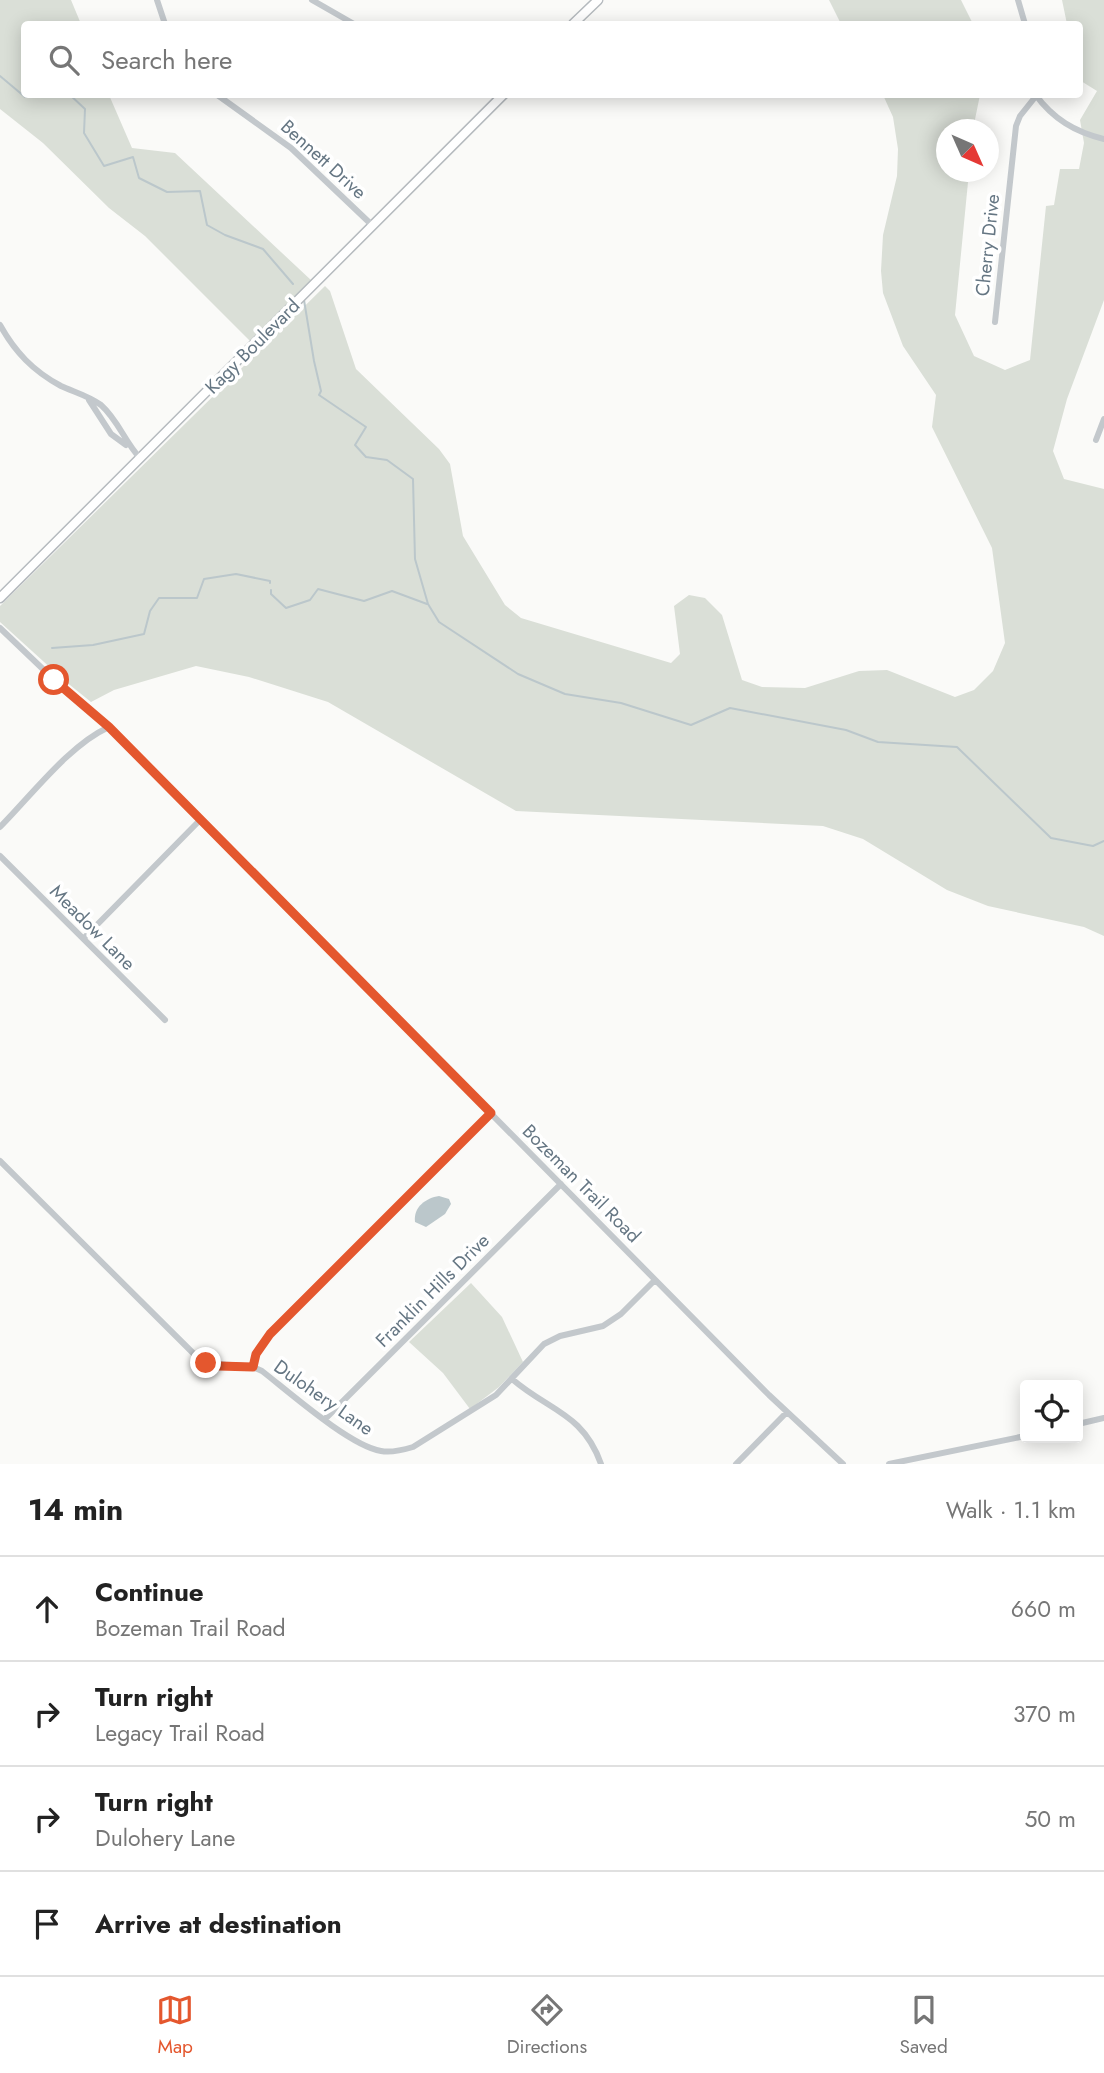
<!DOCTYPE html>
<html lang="en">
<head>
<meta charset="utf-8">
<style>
	body { margin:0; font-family:Jost,sans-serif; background:#f6f6f6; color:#222 }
	.controls { position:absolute; right:21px; bottom:21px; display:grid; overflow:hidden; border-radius:7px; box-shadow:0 4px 18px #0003 }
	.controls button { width:63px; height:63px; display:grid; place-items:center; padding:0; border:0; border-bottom:2px solid #e0e0e0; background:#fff; color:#222; font:35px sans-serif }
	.compass { position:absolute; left:936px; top:119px; width:63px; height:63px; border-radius:50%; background:#fff; box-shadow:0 4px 18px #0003; rotate:135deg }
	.stop { position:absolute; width:21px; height:21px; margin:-16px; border:5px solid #e4572e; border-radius:50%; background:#fff }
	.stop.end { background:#e4572e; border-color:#fff; box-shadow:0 2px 7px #0008 }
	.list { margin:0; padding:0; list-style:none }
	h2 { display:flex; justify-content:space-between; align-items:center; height:91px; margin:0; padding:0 28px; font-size:30px }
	h2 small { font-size:23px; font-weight:400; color:#767676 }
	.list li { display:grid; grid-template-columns:46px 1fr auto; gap:21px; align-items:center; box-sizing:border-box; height:105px; padding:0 28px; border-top:2px solid #e0e0e0 }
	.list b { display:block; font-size:26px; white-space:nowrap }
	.list p { margin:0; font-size:23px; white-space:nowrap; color:#767676 }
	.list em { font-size:23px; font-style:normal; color:#767676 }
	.icon { flex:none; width:38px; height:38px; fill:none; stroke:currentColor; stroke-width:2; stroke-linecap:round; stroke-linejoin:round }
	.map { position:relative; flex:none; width:1104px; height:1464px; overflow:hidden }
	.search { position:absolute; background:#fff; box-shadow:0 4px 18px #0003; left:21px; right:21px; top:21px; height:77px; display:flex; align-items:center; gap:18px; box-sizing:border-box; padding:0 24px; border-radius:7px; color:#767676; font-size:26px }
	.sheet { height:511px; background:#fff }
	nav { display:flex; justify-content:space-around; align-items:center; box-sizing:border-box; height:98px; border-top:2px solid #e0e0e0; background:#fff; font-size:19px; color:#767676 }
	nav a { display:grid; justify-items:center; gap:4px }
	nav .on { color:#e4572e }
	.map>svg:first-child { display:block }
	.green { fill:#dadfd7 }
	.water { fill:#bbc7cb }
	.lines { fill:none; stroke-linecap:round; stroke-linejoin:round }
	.stream { stroke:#bbc7cb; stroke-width:2 }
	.major-casing { stroke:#b5babe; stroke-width:11 }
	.minor { stroke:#c3c8cc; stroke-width:6 }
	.major { stroke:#fff; stroke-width:8 }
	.route { stroke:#e4572e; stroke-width:9 }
	.labels { text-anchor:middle; stroke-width:7; stroke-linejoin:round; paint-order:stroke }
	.street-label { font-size:19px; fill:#657683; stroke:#fff }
</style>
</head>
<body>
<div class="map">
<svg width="1104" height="1464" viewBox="0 0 1104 1464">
	<rect width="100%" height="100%" fill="#fafaf8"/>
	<path class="green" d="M0,0H71L81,24H24V94L109,95L132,148L175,153L312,281L251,342L145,236L109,208L43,143L0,109Z
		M829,0H961L973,24H841Z
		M1062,0H1104V300L1067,399L1053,451L1064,479L1104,489V936L1084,927L988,906L947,890L863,839L823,826L516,811L328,702L249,677L196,666L114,690L91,702L65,681L0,622V606L325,286L330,291L356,369L439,449L450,464L463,536L505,605L521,618L671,663L680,654L674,606L689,595L705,598L722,615L742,680L762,687L805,688L859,671L887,670L955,697L974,690L993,671L1005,643L992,548L932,427L936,395L903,346L883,293L881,271L883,235L897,176L898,149L893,117L883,95H980L973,129L946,130V172H969L955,315L974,356L1005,370L1030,360L1046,206L1054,205L1060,169H1079L1084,143L1080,120L1097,91L1081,81L1080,24H1067Z
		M471,1283L502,1317L523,1362L499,1387L470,1409L443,1373L409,1342Z"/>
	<path class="water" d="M439,1196L449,1199L451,1204L445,1214L426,1227L415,1222C413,1207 426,1198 439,1196Z"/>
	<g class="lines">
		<path class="stream" d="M0,76L25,97L58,94
			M69,94L85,109L84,133L104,166L133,157L139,178L167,192L200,191L207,225L225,235L263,249L293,284
			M304,300L314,361L321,391L319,395L366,427L355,445L366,457L387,460L413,479L415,559L428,604L439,622L518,674L565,694L621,703L691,725L730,708L846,730L878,742L957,747L1051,838L1093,846L1104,841
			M271,590V594L286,608L310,600L318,589L364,601L392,591L427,604
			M52,648L93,645L144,634L150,611L159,598H197L204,579L236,574L270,581V583"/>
		<defs>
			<path id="major" d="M573,24L598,0
				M0,598L504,94"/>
		</defs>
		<use href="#major" class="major-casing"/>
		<path class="minor" d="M157,0L165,24
			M312,0L354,24
			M1018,0L1025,24
			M216,94L291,148L373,226
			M1035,94C1053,119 1075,132 1104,139
			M995,322L1016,126L1020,116L1036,96
			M0,325C15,352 33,371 61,386C74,392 89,396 101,405C118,420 125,442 140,458
			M89,400L111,434L126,445
			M1096,440L1104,419
			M0,628L46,672L109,727L769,1395L843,1464
			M0,827C31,796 69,745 109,727
			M0,856L165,1020
			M84,938L200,820
			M0,1161L195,1355C218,1371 239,1360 262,1371C289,1392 350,1446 381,1451C392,1453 403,1450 413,1447L496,1395L544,1344L560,1336L603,1326L621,1314L655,1280
			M253,1367L256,1354L269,1334L491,1113
			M512,1379C549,1411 583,1413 601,1464
			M325,1419L561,1184
			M1078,1424L1104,1418
			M736,1464L787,1412
			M889,1464L1025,1436"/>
		<use href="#major" class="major"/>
	</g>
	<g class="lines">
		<path class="route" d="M54,680L109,727L491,1113L270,1334L256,1354L253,1367L218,1366L206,1363"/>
	</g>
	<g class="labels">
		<g class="street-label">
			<text transform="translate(324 159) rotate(42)" y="7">Bennett Drive</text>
			<text transform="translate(987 245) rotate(-84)" y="7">Cherry Drive</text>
			<text transform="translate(252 346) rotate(-45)" y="7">Kagy Boulevard</text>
			<text transform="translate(93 927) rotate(45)" y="7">Meadow Lane</text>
			<text transform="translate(582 1183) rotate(45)" y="7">Bozeman Trail Road</text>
			<text transform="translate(432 1290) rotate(-45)" y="7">Franklin Hills Drive</text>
			<text transform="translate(324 1397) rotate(35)" y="7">Dulohery Lane</text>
		</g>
	</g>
</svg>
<div class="controls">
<button><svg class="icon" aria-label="locate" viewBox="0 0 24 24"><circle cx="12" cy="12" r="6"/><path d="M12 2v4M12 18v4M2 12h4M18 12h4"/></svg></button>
</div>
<svg class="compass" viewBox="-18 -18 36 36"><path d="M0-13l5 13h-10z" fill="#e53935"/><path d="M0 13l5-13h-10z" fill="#767676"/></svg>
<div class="stop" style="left:54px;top:680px"></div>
<div class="stop end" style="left:206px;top:1363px"></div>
<div class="search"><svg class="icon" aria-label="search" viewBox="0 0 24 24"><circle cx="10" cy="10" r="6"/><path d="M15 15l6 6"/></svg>Search here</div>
</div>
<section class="sheet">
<h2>14 min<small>Walk · 1.1 km</small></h2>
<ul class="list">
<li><svg class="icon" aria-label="ahead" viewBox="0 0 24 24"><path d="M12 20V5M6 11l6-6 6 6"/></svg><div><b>Continue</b><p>Bozeman Trail Road</p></div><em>660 m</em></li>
<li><svg class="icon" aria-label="right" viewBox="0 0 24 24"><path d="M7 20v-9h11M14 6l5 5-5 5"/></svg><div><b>Turn right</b><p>Legacy Trail Road</p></div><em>370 m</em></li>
<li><svg class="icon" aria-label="right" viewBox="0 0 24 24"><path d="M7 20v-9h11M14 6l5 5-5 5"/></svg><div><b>Turn right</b><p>Dulohery Lane</p></div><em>50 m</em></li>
<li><svg class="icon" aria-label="arrive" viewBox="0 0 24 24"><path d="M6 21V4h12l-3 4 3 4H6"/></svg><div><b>Arrive at destination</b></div></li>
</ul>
</section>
<nav>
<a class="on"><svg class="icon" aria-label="map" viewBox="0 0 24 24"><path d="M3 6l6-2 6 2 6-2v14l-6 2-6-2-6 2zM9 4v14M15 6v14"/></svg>Map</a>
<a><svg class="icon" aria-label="directions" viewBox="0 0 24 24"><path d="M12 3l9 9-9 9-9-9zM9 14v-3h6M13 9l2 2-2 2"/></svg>Directions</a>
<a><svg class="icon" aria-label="saved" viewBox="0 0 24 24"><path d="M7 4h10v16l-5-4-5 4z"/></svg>Saved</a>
</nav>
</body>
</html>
